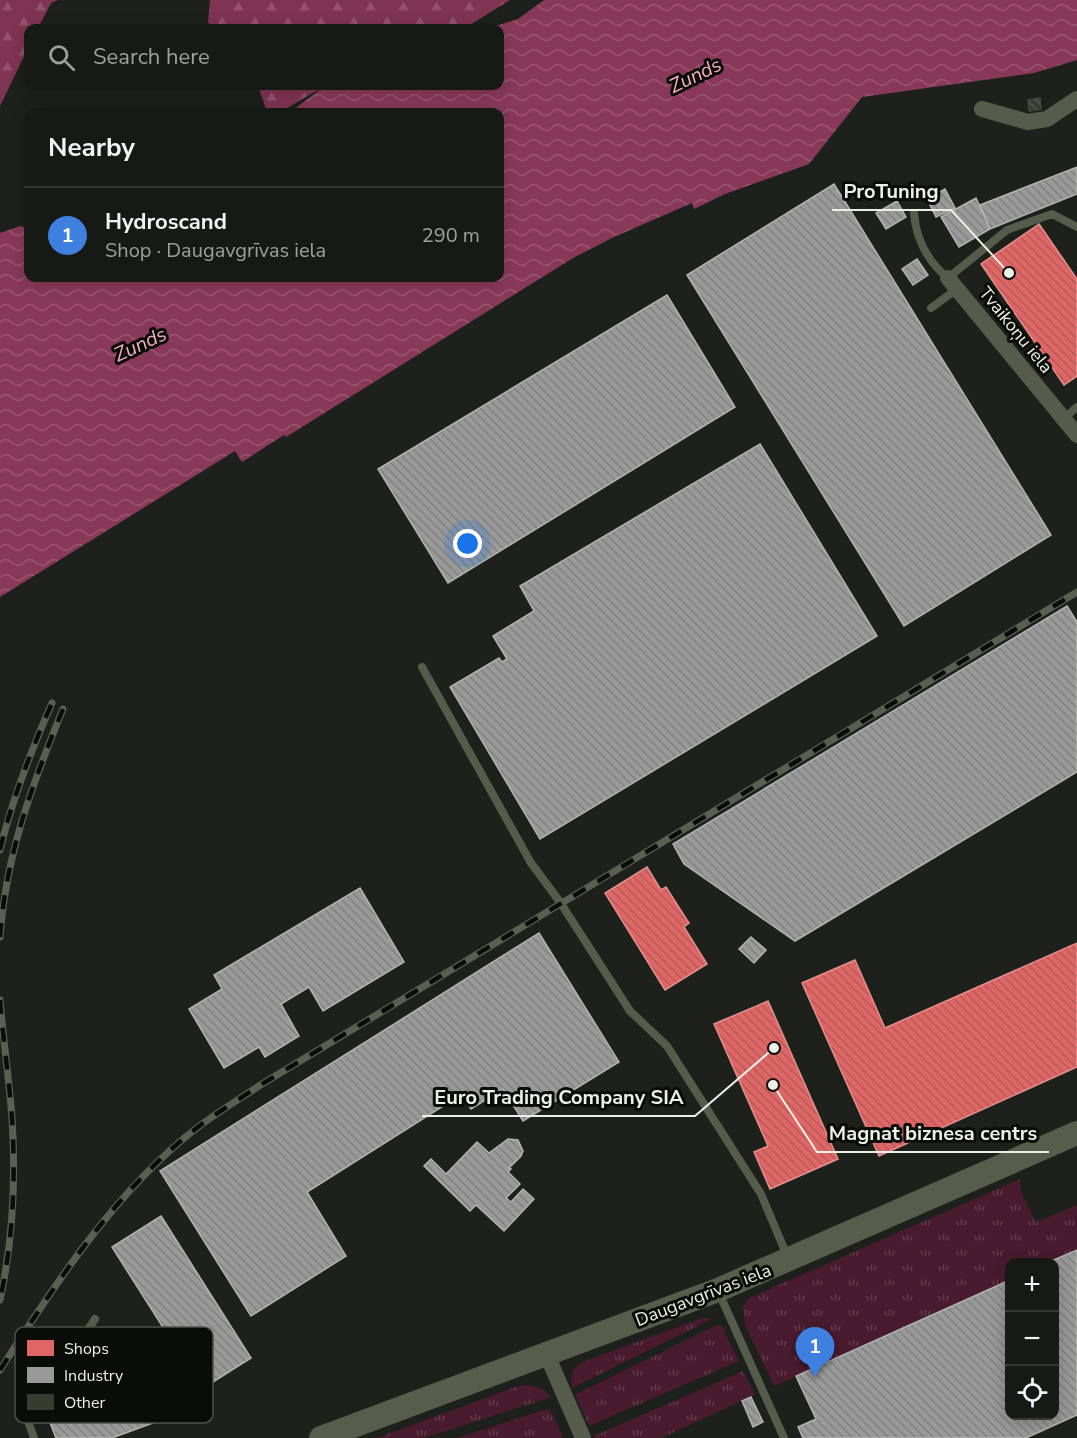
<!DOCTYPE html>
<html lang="en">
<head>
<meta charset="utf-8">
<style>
	body { margin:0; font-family:"Nunito Sans",sans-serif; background:#232622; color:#f1f3f6 }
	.controls { position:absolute; right:18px; bottom:18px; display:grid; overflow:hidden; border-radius:12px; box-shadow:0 3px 15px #0003 }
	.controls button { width:54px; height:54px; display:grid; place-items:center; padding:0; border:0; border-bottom:2px solid #353834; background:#161914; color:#f1f3f6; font:30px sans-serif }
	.you { position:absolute; left:468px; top:544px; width:21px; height:21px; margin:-15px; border:4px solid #fff; border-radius:50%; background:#1a73e8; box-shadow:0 0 0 9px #1a73e833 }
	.badge { display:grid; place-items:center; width:39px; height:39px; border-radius:50%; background:#a4a8a0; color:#fff; font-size:20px; font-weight:700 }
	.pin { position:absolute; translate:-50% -50px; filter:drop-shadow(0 2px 3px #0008) }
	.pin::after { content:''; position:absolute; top:32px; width:21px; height:18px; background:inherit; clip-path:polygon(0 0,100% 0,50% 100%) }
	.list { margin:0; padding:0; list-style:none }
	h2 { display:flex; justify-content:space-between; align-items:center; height:78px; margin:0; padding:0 24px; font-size:26px }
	h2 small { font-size:20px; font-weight:400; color:#9ea0a0 }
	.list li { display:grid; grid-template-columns:39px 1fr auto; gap:18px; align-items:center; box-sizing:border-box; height:96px; padding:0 24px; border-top:2px solid #353834 }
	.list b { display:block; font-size:22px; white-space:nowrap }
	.list p { margin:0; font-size:20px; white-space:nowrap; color:#9ea0a0 }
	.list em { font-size:20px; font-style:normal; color:#9ea0a0 }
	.icon { flex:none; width:33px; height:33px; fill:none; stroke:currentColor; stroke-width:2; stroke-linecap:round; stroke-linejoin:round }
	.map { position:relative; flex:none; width:1077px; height:1438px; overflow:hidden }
	.search { position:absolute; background:#161914; box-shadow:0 3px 15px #0003; left:24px; top:24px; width:480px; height:66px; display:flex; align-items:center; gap:15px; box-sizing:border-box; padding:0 21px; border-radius:12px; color:#9ea0a0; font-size:22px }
	.panel { position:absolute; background:#161914; box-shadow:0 3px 15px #0003; left:24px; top:108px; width:480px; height:174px; border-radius:12px }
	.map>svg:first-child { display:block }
	.grass { fill:url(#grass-tufts) }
	.forest { fill:url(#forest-firs) }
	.water { fill:url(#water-waves) }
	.shops { fill:url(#shops-back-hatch); stroke:#e48f8d; stroke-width:1.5 }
	.industry { fill:url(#industry-back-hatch); stroke:#b2b3b0; stroke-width:1.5 }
	.building { fill:url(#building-back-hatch); stroke:#444641; stroke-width:1.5 }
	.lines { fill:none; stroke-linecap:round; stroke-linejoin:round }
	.service { stroke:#555c4b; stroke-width:8 }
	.minor { stroke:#555c4b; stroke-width:16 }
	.secondary { stroke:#565e4b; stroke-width:24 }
	.rail-casing { stroke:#5a5f54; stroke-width:7 }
	.rail { stroke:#0a0d07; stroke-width:4.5; stroke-dasharray:14; stroke-linecap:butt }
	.labels { text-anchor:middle; stroke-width:6; stroke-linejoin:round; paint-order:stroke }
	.street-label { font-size:18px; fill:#ecf0e7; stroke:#0a0d07 }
	.water-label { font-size:20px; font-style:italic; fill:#f4aac4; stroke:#0a0d07 }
	.key { fill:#0a0d07; stroke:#4e514a; stroke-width:1.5 }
	.key-label { font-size:16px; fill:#ecf0e7 }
	.leader { fill:none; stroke:#ecf0e7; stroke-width:2 }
	.callout-dot { fill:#ecf0e7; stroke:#0a0d07; stroke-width:2 }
	.callout-label { font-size:20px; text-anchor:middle; font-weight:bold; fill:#ecf0e7; stroke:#0a0d07; stroke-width:6; stroke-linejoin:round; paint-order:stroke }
</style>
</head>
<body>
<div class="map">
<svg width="1077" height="1438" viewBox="0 0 1077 1438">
	<defs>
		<pattern id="grass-tufts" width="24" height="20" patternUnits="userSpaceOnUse" patternTransform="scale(1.5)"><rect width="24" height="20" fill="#481b2e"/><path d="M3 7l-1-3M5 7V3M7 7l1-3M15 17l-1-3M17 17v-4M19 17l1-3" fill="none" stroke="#633c4c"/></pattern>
		<pattern id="forest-firs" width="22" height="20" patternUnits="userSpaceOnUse" patternTransform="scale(1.5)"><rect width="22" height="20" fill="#803454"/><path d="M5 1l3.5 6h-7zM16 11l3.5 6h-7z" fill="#92526d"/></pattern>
		<pattern id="water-waves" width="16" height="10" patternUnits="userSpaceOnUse" patternTransform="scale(1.5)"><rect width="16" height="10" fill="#88395a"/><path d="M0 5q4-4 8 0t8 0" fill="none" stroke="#995672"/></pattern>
		<pattern id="shops-back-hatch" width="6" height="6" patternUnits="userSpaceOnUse" patternTransform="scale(1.5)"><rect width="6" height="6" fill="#e06666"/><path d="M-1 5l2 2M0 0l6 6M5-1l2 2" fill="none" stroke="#b25d5c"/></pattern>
		<pattern id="industry-back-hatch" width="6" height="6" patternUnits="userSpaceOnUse" patternTransform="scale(1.5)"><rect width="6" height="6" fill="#999"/><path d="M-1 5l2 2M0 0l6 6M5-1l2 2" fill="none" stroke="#808180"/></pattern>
		<pattern id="building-back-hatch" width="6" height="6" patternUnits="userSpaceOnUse" patternTransform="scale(1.5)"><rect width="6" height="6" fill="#383c30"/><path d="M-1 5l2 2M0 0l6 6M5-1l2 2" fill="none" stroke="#55584e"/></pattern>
	</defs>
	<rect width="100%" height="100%" fill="#1e211b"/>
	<path class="grass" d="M1020,1179L1021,1192L1036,1222L1077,1205V1250L1049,1262H1010L1009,1280L774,1386L745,1325L743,1307L749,1298Z
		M702,1318L712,1319L572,1388C570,1377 572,1369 582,1362Z
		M719,1324L723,1328L739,1361L589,1426L575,1395Z
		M743,1371L755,1395L661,1438H595L594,1436Z
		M521,1385C534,1385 542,1387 551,1397L424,1438H377Z
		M547,1409L552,1413L563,1438H457Z"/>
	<path class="forest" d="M0,0H58L51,3L38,28H28V48L0,106Z
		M210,0H510L465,28H212L208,22Z
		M258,86H325L280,112H267Z"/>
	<path class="water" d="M544,0H1077V60L1034,73L862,97L809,164L725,194L694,209L692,203L614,237L573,258L286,437L284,435L242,462L235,451L0,597V233L20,226L28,228V278H500V112H286L293,110L325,86H500V28H490L518,19Z"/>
	<path class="shops" d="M1039,224L1077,279V376L1064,385L981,264Z
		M647,867L661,890L666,887L689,923L684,927L707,964L665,990L605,893Z
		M1077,943V1067L879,1156L802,983L855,960L885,1028Z
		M768,1001L838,1159L770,1189L754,1152L768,1146L714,1024Z"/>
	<path class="industry" d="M1077,167V194L990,229L980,205Z
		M834,184L1051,535L904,626L687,275Z
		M945,189L955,208L936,217L927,199Z
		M976,198L990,229L959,247L941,217Z
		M897,201L906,217L886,229L876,213Z
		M917,259L928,275L913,285L902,269Z
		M667,295L735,407L448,583L378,469Z
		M760,444L877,636L540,839L450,687L499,658L502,662L507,659L493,636L534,611L520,586Z
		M1067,606L1077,622V772L795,941L684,864L673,844Z
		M360,888L404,962L323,1011L309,987L281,1004L299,1036L265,1057L259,1047L224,1068L189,1009L222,989L214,975Z
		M539,933L619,1062L523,1121L503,1089L471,1109L462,1094L307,1192L346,1256L251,1316L160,1171Z
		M751,937L766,950L754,963L739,949Z
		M508,1139L518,1140L523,1151L521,1156L509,1168L511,1169L508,1172L520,1184L506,1198L511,1202L523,1189L534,1199L504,1231L476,1205L470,1211L424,1166L431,1159L446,1174L477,1142L489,1153Z
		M161,1216L251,1358L202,1389L112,1247Z
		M1077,1250V1415L1026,1438H803L798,1427L816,1419L796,1376L1010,1280V1416H1054V1262H1049Z
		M158,1390L169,1417L112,1438H56L49,1420L94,1404L98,1413Z
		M751,1397L763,1422L753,1427L742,1401Z"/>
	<path class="building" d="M1040,98L1041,109L1029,111L1028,100Z"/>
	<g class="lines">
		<path class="service" d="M914,213C916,239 928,262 948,278L1007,230L1052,214L1077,227
			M931,308L957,289
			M1063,419L1077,407
			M422,667L531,863L560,902L630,1011L667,1046L761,1194L788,1258
			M719,1293L784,1438
			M34,1438L28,1421L95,1319"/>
		<path class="minor" d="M982,109L1028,122L1047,119L1077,99
			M948,278L1077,435
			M547,1355L583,1438"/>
		<path class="secondary" d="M321,1438L718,1290L1077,1133"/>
		<defs>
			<path id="rail" d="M0,850C12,799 31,751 52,703
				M0,937C6,854 32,785 63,709
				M0,1000C3,1039 9,1078 12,1118C16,1179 13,1240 0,1300
				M0,1370C57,1282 114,1192 198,1127C218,1112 241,1098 262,1084L1077,592"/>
		</defs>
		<use href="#rail" class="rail-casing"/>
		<use href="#rail" class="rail"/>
	</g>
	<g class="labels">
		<g class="street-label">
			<text transform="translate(1016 330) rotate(51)" y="6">Tvaikoņu iela</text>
			<text transform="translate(703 1295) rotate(-21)" y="6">Daugavgrīvas iela</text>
		</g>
		<g class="water-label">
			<text transform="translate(695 75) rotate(-26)" y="7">Zunds</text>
			<text transform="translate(140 344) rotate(-25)" y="7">Zunds</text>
		</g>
	</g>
	<rect x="15" y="1327" width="198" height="96" rx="9" class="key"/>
	<rect x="27" y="1340" width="27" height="16" fill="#e06666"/>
	<rect x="27" y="1367" width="27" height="16" fill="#999"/>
	<rect x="27" y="1394" width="27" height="16" fill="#383c30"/>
	<g class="key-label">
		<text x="64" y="1354">Shops</text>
		<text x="64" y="1381">Industry</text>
		<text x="64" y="1408">Other</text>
	</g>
	<path class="leader" d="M1009 273L951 210H832M774 1048L695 1116H422M773 1085L817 1152H1049"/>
	<g class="callout-dot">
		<circle cx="1009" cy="273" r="6"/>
		<circle cx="774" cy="1048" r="6"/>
		<circle cx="773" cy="1085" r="6"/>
	</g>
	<g class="callout-label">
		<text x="891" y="198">ProTuning</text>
		<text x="559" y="1104">Euro Trading Company SIA</text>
		<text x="933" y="1140">Magnat biznesa centrs</text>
	</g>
</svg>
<div class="controls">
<button>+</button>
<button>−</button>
<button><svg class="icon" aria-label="locate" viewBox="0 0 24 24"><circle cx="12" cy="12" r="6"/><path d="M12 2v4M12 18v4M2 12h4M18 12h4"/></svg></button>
</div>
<div class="you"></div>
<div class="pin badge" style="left:815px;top:1377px;background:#3f7fe0">1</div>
<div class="search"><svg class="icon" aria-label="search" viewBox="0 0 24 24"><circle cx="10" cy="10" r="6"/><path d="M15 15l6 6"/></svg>Search here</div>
<section class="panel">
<h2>Nearby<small></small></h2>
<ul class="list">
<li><span class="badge" style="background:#3f7fe0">1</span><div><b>Hydroscand</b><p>Shop · Daugavgrīvas iela</p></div><em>290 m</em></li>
</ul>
</section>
</div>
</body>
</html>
